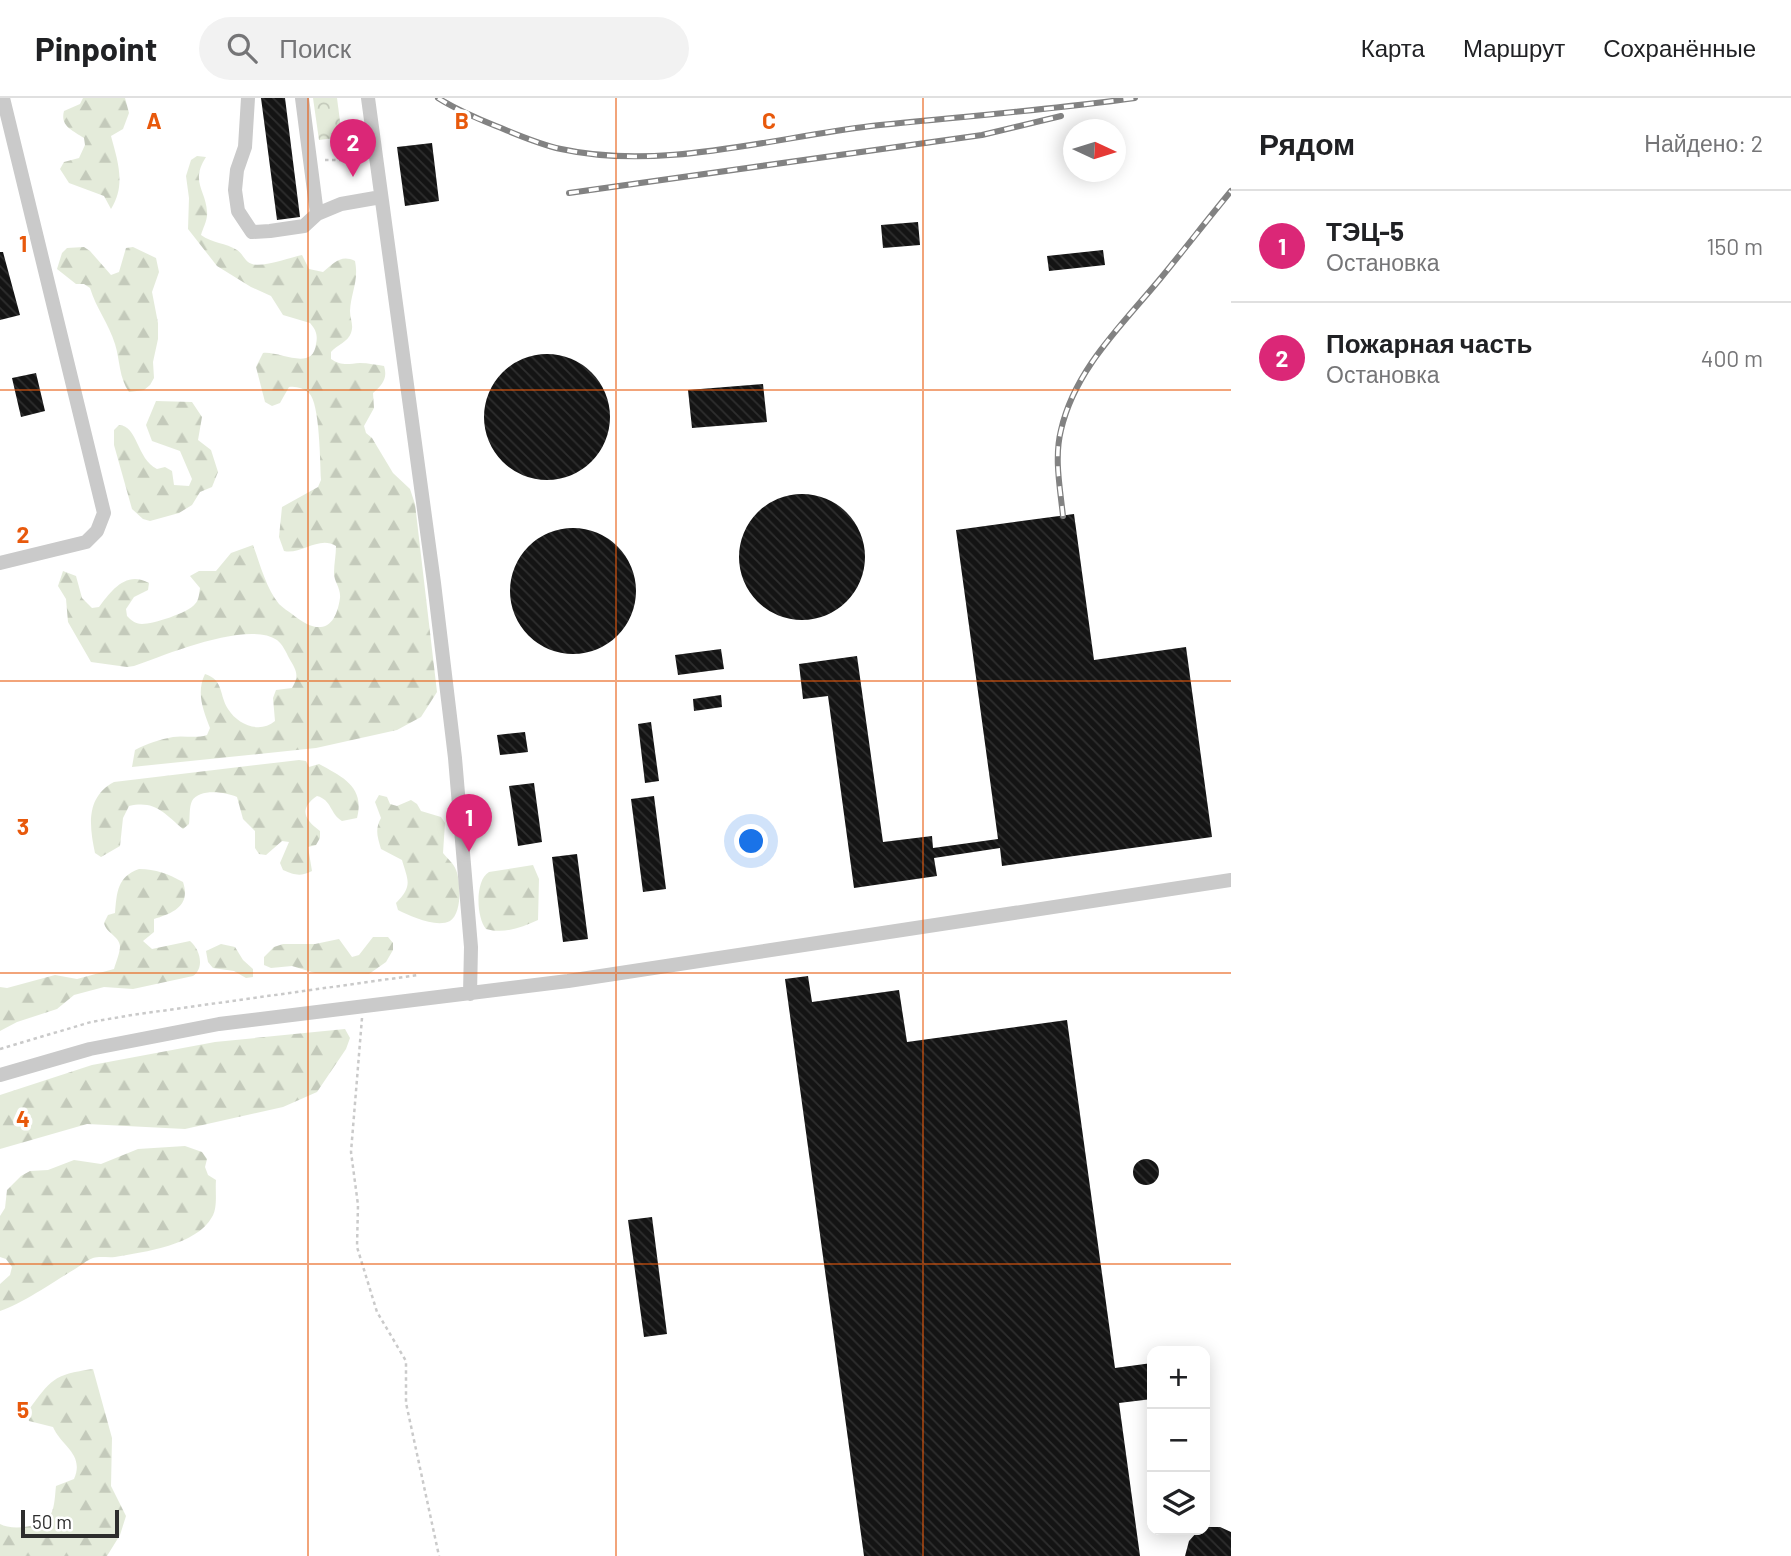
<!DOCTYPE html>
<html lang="ru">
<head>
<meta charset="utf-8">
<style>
	body { margin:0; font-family:Barlow,sans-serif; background:#f2f2f2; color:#202124 }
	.controls { position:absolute; right:21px; bottom:21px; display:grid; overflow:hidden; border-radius:14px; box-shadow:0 4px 18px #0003 }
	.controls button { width:63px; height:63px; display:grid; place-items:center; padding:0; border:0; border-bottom:2px solid #e0e0e0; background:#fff; color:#202124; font:35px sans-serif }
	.compass { position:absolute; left:1063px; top:21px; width:63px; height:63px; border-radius:50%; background:#fff; box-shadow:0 4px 18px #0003; rotate:94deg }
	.scale { position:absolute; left:21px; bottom:18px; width:98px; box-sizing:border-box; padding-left:7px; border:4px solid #2d2d2d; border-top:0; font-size:19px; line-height:24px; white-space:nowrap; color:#2d2d2d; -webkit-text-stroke:5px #fff; paint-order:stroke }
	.you { position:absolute; left:752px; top:744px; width:24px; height:24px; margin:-18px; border:5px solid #fff; border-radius:50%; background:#1a73e8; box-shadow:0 0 0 10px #1a73e833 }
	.badge { display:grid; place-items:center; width:46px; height:46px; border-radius:50%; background:#db2777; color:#fff; font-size:23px; font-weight:700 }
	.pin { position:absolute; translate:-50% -58px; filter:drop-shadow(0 2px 4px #0008) }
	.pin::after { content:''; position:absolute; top:37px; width:24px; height:21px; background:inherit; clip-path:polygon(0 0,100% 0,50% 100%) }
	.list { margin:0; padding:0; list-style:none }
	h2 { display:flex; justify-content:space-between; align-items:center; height:91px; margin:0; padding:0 28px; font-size:30px }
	h2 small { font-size:23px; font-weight:400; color:#757577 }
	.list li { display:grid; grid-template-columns:46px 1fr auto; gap:21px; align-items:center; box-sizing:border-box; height:112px; padding:0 28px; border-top:2px solid #e0e0e0 }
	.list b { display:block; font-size:26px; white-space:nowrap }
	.list p { margin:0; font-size:23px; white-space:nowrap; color:#757577 }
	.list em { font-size:23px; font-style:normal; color:#757577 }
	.icon { flex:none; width:38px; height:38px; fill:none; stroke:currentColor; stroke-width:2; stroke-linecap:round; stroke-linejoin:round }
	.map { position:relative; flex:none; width:1231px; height:1458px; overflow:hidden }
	header { display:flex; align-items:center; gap:42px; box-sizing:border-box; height:98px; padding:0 35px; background:#fff; border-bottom:2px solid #e0e0e0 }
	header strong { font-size:33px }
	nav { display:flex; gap:38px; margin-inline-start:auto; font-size:24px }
	.search { width:490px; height:63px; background:#f2f2f2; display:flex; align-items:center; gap:18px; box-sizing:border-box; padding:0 24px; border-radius:38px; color:#757577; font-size:26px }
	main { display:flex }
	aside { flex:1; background:#fff }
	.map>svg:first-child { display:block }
	.forest { fill:url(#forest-firs) }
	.park { fill:url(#park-crowns) }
	.building { fill:url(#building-back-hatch) }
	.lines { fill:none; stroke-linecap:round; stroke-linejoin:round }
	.path { stroke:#cacaca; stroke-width:2.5; stroke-dasharray:3.5 3.5; stroke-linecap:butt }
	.minor { stroke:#cacaca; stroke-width:14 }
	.rail-casing { stroke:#828282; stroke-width:6 }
	.rail { stroke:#fff; stroke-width:3.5; stroke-dasharray:10; stroke-linecap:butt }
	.grid { fill:none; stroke:#e8590c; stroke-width:2; stroke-opacity:0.55 }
	.grid-label { font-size:23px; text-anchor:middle; font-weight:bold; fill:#e8590c; stroke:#fff; stroke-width:7; stroke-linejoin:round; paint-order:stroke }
</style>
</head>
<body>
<header>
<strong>Pinpoint</strong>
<div class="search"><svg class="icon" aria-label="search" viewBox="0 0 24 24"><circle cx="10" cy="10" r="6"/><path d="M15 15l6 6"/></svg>Поиск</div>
<nav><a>Карта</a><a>Маршрут</a><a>Сохранённые</a></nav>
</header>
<main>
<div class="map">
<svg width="1231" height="1458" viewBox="0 0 1231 1458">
	<defs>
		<pattern id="forest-firs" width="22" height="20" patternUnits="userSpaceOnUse" patternTransform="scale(1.75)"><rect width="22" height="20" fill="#e4ebda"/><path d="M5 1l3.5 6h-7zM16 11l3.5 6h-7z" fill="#c4cabb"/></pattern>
		<pattern id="park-crowns" width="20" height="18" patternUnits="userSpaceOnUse" patternTransform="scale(1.75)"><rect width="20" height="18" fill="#e4ebda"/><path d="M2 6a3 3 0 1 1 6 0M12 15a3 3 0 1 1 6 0" fill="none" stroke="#c4cabb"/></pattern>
		<pattern id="building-back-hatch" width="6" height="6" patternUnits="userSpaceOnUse" patternTransform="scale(1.75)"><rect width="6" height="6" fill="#141414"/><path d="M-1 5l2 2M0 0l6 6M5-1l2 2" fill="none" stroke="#2e2e2e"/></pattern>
	</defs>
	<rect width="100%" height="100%" fill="#fff"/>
	<path class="forest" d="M83,0H125L129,15L123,31L111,38C118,64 126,87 111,111L104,98L69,85L60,71L64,64L79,60L85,47L84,40C72,32 60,28 64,13L80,6Z
		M197,58L206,59C190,84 206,92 207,114C208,121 203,130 201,137C212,145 226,145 237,152C242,155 244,161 248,164C257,172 288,160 302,157L309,171L323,174C334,165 341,156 355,163C359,183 351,194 350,213C350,221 354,227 351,235C348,244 337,247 331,254V261C341,268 348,266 360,265C368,265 377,267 384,268C388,281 382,287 373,295L374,310L364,328L366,335L372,340L393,375L410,391L415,406L437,594L421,619L397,632L316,650L132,669L135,652C146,646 161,641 173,639C184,637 195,641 207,637L210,630C203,612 196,594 205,576C224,582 219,597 228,611C238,627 260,636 275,623L273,600L276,592L292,590C300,577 296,572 289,560C286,554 283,547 277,542C248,522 165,557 134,568L127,569L91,564L68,524L66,501L58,488L63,473L76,478L82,500L92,510L99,509C111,493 126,472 149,485L148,492L134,499L126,511L127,518C131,522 135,526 142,526C153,526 188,515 195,506C199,502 199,496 200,490L190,478L199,473H216L231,455L253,447C260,466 266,490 279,506C283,510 288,513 292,516C316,536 335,535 340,500C341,490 334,484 334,475C334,466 336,457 336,448C319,437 301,457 284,453L279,439L282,409L318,389L321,382C320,365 320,305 309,295C303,290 296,288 289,289L280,305L272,308L265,304L256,269L263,255C280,253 313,274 316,246C318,237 316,232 310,225L283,217L271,198L251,189L217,168L188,131L189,100L186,78L191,62Z
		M84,149L90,153L111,177L119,174L126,150L133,149L156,160L159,174L152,194L158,225V241L153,264L154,280L150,287L144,292L129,294C119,280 120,262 115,246C109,226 96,210 90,190L84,186H76L57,171L62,155L67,150Z
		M156,303L192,304L202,319L198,342L211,352L218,374L212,389L200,394L192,407L179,415L150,423L143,421L132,411L114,347V332L119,327C138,328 136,360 157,371L165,369L172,373L174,387L189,388L192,381L180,353L152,343L146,327Z
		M299,662L306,663L309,669L319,666C343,679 365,689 357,720L342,723C330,716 332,702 317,698C298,711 305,722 320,733V740L316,747L308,749L312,773C300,779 295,777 283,772L280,765L289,744L282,743L266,757L259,756L255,750V733L243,721L237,699C226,694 199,690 192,703C189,709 190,720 189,726L183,731C164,715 155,702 129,708L123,720L120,748L101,759L95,755C89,727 86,699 114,684Z
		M379,697L387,699L390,706L397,708L411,702L417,706L421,713L441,719L445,725L443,755C447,760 454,766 456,772C461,784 462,816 450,823C436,830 410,818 398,812L396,805C413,788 408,783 402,762L381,751C377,738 375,731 381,720L375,704Z
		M533,767L539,781L538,822C521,830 504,836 486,831C476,819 475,782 489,774Z
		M139,771C156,771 168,776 183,784C191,808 173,815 154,821V834L143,843L152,851L190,843C200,851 205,870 193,878L133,891L104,889L74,897L57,911L17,924L0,933V889L7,890L55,877L77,881L114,871C116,864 120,855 120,848C119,838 106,835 104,825L108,817L115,815C117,794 117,779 139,771Z
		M373,839H388L393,845V852L386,864L369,876L315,875L292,868L271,870L264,867V859L274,849L283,846H315L339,841L352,859L359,857Z
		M221,846L235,849L243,862L253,871V879L246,880L234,873L213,870L208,864L206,853Z
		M345,931L350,940L346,951L317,994L283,1009L185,1031L87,1026L0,1051V997L92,967L215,944Z
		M185,1048L202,1054L207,1061L205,1069L208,1077L216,1082C215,1094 218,1109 212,1119C197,1147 144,1154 115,1159C108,1160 100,1158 93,1160C87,1162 80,1168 75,1171C53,1184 22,1206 0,1213V1186L10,1177L12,1169L6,1161L0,1159V1118L5,1110L7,1092L21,1078L30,1073L48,1072L74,1062L101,1066L138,1051Z
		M93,1271L112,1340L111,1388L126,1418L120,1437L107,1458H0V1426C12,1433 45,1429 51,1416C55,1408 55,1396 56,1388L74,1381C85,1356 61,1348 53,1329L29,1323L27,1314C52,1281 52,1277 93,1271Z"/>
	<path class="park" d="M313,0H337L342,39L319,42Z"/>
	<path class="building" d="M261,0H285L300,119L277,122Z
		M432,45L439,103L405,108L397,49Z
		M918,124L920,147L883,150L881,127Z
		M1103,152L1105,167L1049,173L1047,158Z
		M0,154H3L20,217L0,222Z
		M484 319a63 63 0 1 1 126 0a63 63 0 1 1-126 0Z
		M36,275L45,313L21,319L12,280Z
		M763,286L767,324L692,330L688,292Z
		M739 459a63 63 0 1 1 126 0a63 63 0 1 1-126 0Z
		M1074,416L1094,562L1186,549L1212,739L1002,768L1000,750L934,760L937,778L854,790L828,598L803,601L799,566L857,558L883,744L932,738L933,750L998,741L956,432Z
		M510 493a63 63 0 1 1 126 0a63 63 0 1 1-126 0Z
		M721,551L724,571L678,577L675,557Z
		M721,597L722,609L694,613L693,601Z
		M651,624L659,683L645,685L638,626Z
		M525,634L528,654L500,657L497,637Z
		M534,685L542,744L518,748L509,688Z
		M654,698L666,791L643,794L631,701Z
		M577,756L588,841L563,844L552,759Z
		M808,878L812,904L899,892L907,944L1067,922L1115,1270L1152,1265V1301L1119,1305L1140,1458H864L785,881Z
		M1133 1074a13 13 0 1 1 26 0a13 13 0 1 1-26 0Z
		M652,1119L667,1236L644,1239L628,1122Z
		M1208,1429H1220L1231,1434V1458H1185L1189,1443L1197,1434Z"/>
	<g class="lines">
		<path class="path" d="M325,62H356
			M362,920L351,1054L358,1107L357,1149L377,1214L406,1263V1305L439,1458
			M0,951L91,924L132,917L418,877"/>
		<path class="minor" d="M248,0L245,49L237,72L235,92L238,113L252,134L270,133L304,128L317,116L341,106L381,99
			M302,0L317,116
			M368,0L434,485L455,660L471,849L470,896
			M0,465L86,444L97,433L104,415L3,0
			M0,977L90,951L219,926L568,883L1231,782"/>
		<defs>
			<path id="rail" d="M438,0C457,12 476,20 496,28C516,36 538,46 561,51C661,73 771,40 871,28C959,19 1048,12 1135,0
				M569,95L982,37L1061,18
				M1063,418C1060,389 1054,360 1061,332C1075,271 1122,227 1160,181C1184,152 1207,122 1231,93"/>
		</defs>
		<use href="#rail" class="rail-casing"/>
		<use href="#rail" class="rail"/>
	</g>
	<path class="grid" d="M308,0V1458M616,0V1458M923,0V1458M0,292H1231M0,583H1231M0,875H1231M0,1166H1231"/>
	<g class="grid-label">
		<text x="154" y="31">A</text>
		<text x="462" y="31">B</text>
		<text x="769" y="31">C</text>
		<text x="23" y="154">1</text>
		<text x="23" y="445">2</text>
		<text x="23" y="737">3</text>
		<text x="23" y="1029">4</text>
		<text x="23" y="1320">5</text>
	</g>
</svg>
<div class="controls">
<button>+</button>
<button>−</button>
<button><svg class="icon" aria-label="layers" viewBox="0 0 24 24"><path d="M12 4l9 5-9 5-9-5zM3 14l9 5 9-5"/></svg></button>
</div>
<svg class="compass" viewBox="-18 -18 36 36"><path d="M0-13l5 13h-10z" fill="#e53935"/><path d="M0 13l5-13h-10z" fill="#757577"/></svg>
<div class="scale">50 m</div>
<div class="you"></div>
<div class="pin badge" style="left:469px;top:754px">1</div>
<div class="pin badge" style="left:353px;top:79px">2</div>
</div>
<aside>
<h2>Рядом<small>Найдено: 2</small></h2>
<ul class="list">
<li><span class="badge">1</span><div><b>ТЭЦ-5</b><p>Остановка</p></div><em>150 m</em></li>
<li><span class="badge">2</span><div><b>Пожарная часть</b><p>Остановка</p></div><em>400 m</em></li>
</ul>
</aside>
</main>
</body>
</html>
